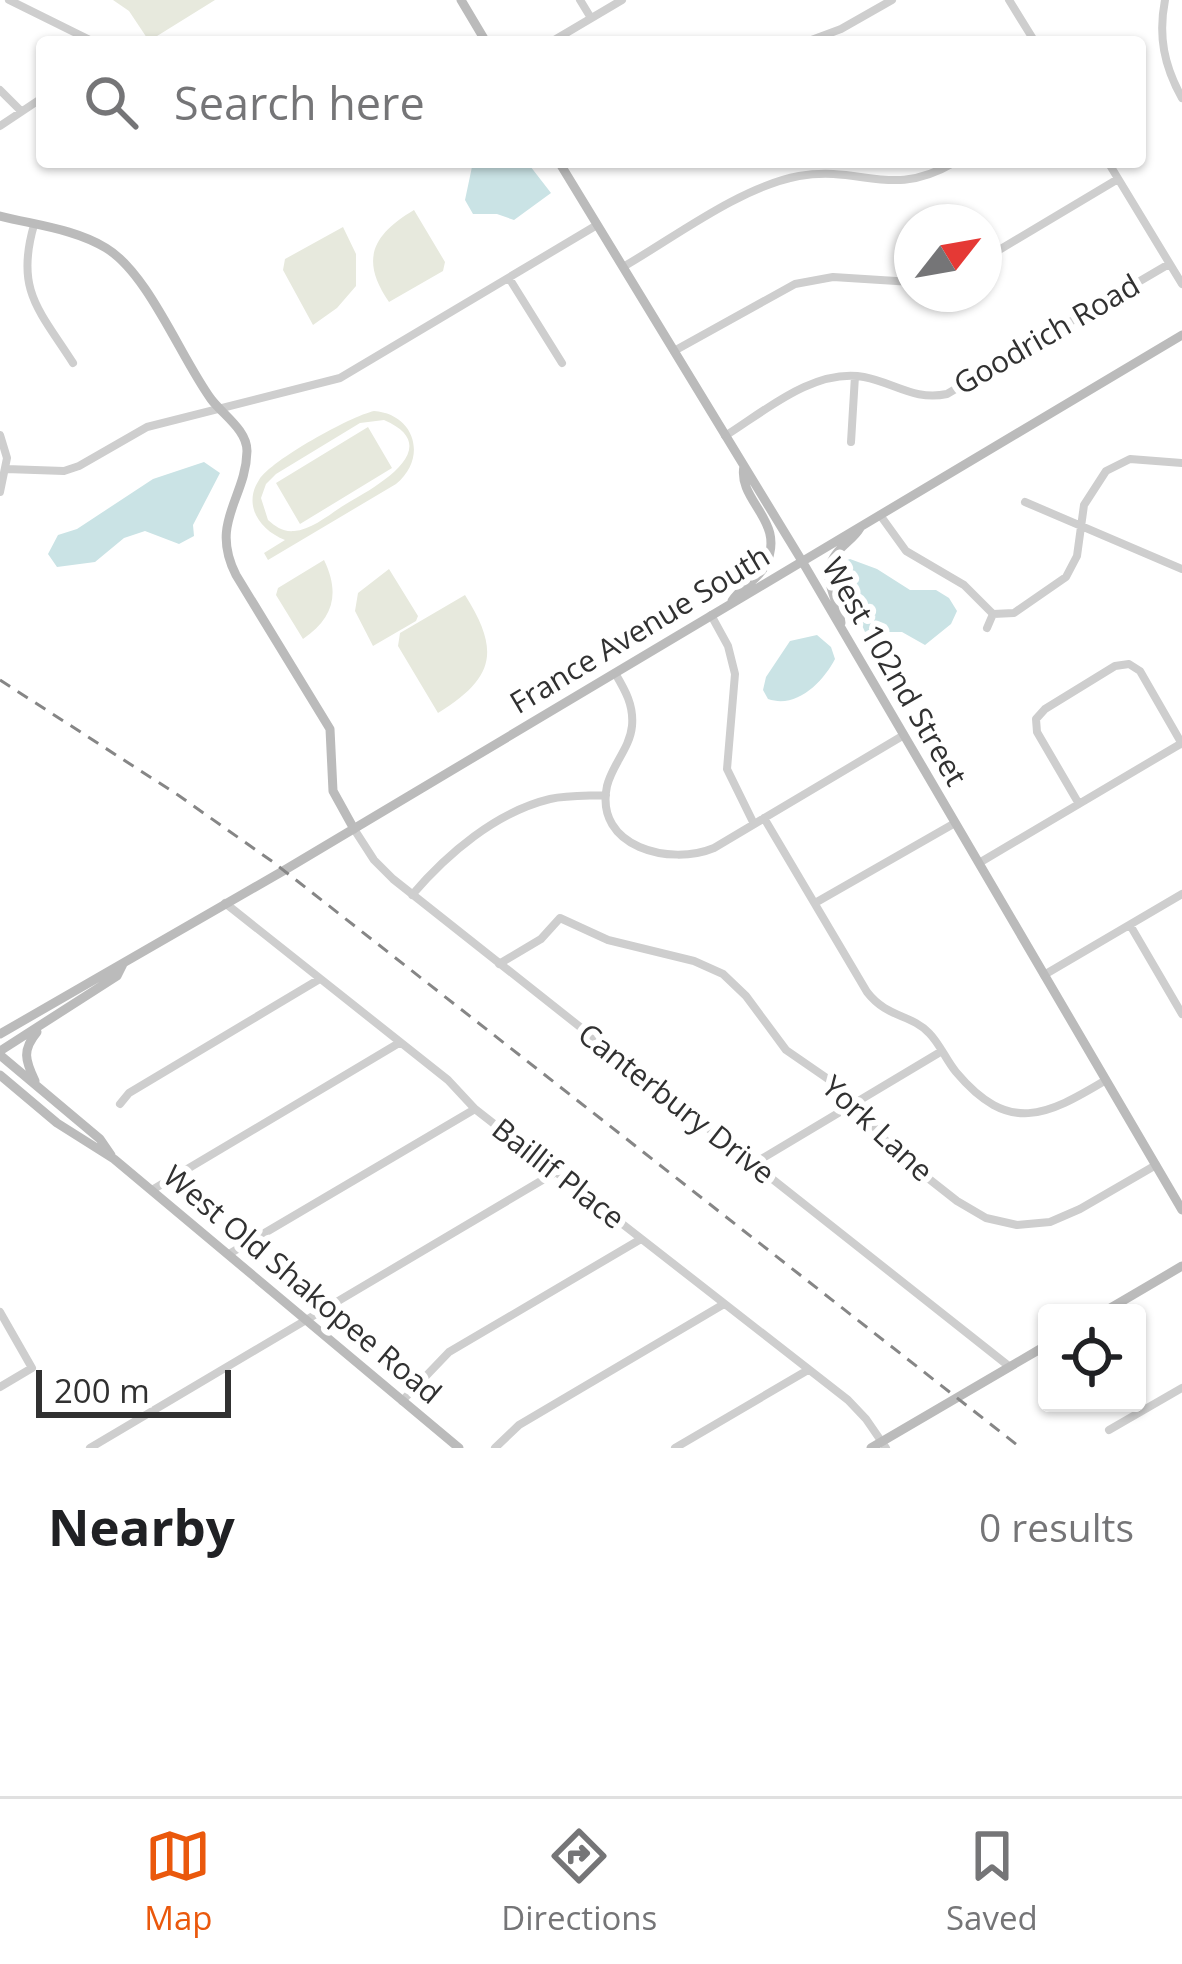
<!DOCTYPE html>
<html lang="en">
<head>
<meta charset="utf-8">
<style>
	body { margin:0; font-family:"Open Sans",sans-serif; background:#f6f6f6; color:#202124 }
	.controls { position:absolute; right:36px; bottom:36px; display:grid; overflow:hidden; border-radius:12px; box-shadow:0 3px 9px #0004 }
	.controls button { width:108px; height:108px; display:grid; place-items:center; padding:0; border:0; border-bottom:3px solid #e0e0e0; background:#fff; color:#202124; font:60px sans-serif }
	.compass { position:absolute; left:894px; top:204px; width:108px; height:108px; border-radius:50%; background:#fff; box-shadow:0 3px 9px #0004; rotate:59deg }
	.scale { position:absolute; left:36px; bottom:30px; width:195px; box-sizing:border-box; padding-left:12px; border:6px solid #313131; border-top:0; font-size:33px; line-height:42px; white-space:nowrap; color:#313131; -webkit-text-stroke:9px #fff; paint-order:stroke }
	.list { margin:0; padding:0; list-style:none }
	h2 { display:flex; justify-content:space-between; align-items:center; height:156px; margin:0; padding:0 48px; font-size:51px }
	h2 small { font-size:39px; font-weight:400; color:#757577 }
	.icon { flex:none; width:66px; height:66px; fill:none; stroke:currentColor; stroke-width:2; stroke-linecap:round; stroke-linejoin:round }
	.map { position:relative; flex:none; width:1182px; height:1448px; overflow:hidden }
	.search { position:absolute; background:#fff; box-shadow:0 3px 9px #0004; left:36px; right:36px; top:36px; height:132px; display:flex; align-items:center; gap:30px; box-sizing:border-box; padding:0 42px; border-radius:12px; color:#757577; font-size:45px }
	.sheet { height:348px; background:#fff }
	nav { display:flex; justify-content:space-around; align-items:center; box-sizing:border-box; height:168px; border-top:3px solid #e0e0e0; background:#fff; font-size:33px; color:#757577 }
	nav a { display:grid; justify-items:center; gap:6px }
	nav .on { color:#ea580c }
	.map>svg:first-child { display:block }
	.green { fill:#e7e9dd; fill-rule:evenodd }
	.water { fill:#cae3e5 }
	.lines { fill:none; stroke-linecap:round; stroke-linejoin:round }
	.street { stroke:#cecece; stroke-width:8 }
	.secondary { stroke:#bbb; stroke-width:9 }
	.rail { stroke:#868686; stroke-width:3; stroke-dasharray:12 9; stroke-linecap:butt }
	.labels { text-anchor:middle; stroke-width:12; stroke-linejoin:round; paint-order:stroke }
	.street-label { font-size:30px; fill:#313131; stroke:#fff }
</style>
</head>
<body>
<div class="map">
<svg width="1182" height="1448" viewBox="0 0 1182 1448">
	<rect width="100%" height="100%" fill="#fff"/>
	<path class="green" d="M113,0H215L149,41L129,11Z
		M414,210L445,262L443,271L389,302C360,260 372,235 414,210Z
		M343,227L356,254V286L337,308L313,325L283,270L285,259Z
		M374,411C415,414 428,458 396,484L268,560L264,553L285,540C261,531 242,506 259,480C271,460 351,416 374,411ZM384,420C449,448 372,489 346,504C331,513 312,530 294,531C283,532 276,527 268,520L261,498L266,484L276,474L360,423Z
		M368,427L392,468L300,524L276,483Z
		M324,560C340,593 334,618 303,639L276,595L278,588Z
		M389,569L418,616L416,621L373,646L355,611L358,593Z
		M465,595C501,652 494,678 438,713L398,646L400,633Z"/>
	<path class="water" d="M473,162H527L551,193L514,220L497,214H473L465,200Z
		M204,462L220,473L193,525L194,536L179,544L145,531L124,538L95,562L57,567L48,554L58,535L77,529L153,479Z
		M850,559L877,569L910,590H936L949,598L957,611L951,624L925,645L902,632H865L838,572L842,562Z
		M817,635L831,647L835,659C823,682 797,709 768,699L763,690L766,677L790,641Z"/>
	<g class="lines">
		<path class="street" d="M9,0L94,42
			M580,0L591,18
			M1009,0L1035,42
			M1165,0C1158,36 1164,66 1182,98
			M551,42L622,0
			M806,42L841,29L892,0
			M0,90L21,111
			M0,126L42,98
			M1108,162L1182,284
			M34,225C15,290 39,310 73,363
			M984,259L1118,179
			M623,267C675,237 740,187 799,176C863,165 890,200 955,162
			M509,278L562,363
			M674,351L795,284L833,277L912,282
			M0,435L7,458L0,492
			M725,436C765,411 814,368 864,377C895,383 915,401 947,394L1169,264
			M851,442L855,376
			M6,469L64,471L79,466L147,427L340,378L597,225
			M1025,502L1182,569
			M880,515L906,551L964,585L993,614
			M993,614L1014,613L1066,577L1077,556L1084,505L1106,471L1130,459L1182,463
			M711,615L728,646L735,674L727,769L754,824
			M987,628L993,614
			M615,673C625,690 634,705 632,726C630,748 612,765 607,786C594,848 671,866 714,848L904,735
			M1079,804L1037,732L1036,719L1045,709L1115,666L1129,664L1140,671L1182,744
			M764,818L867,992C887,1018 911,1014 929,1033C940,1044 946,1060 956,1072C1009,1135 1046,1116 1106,1080
			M354,829L374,860L393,879L1010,1367
			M979,863L1182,743
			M412,895C447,854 496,812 550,799C568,795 587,796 606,795
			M225,903L448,1080L475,1109L848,1400L866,1419L886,1448
			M815,903L955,823
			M1130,925L1182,1014
			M499,964L541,939L560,918L608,940L694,961L723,974L746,996L786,1050L844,1090L896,1153L957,1201L986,1218L1017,1225L1050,1222L1080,1209L1156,1165
			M1044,975L1182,894
			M120,1104L129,1093L318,980
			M753,1164L942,1051
			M152,1190L399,1043
			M229,1254L475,1109
			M0,1312L32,1368L0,1387
			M402,1401L449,1352L641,1239
			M1109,1430L1182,1388
			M90,1448L556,1172
			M495,1448L519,1425L724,1304
			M675,1448L808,1370"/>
		<path class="secondary" d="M461,0L486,42
			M559,162L802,561L1182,1210
			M0,216C35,225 75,229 106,248C148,273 181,358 211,399C223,415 247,430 247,451C246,499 209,522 236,575L330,729L333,791L354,829
			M732,601C741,587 757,581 765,566C788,521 737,502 744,466
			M841,623C839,600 820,578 834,557C841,545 853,540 860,528
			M0,1034L283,871L1182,335
			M0,1051L117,976L123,964
			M0,1055L100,1139L111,1155
			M0,1075L57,1123L114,1159L459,1448
			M35,1081C25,1060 22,1050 37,1032
			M1102,1313L1182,1266
			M871,1448L1047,1345"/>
		<path class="rail" d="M0,680L178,795L273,862L1021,1448"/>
	</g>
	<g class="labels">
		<g class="street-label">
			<text transform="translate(1047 335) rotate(-30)" y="10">Goodrich Road</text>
			<text transform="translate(640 630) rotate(-31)" y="10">France Avenue South</text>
			<text transform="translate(894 672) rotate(60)" y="10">West 102nd Street</text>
			<text transform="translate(676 1104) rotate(38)" y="10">Canterbury Drive</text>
			<text transform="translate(877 1129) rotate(43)" y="10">York Lane</text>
			<text transform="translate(558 1174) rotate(38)" y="10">Baillif Place</text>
			<text transform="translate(302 1285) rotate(40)" y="10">West Old Shakopee Road</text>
		</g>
	</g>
</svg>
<div class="controls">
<button><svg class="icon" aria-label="locate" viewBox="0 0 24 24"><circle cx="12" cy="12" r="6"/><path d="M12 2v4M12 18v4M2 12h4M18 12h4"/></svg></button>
</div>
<svg class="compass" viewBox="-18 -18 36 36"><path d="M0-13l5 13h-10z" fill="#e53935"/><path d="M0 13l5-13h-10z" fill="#757577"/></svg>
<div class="scale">200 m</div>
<div class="search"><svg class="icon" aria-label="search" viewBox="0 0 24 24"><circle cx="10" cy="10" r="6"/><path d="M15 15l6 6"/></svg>Search here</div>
</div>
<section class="sheet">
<h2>Nearby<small>0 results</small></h2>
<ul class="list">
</ul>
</section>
<nav>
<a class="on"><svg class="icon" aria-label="map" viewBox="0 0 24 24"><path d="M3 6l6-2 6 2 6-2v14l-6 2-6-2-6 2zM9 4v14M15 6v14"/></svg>Map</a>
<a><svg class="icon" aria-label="directions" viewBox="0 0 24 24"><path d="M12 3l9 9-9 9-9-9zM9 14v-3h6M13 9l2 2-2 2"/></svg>Directions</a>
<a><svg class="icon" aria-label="saved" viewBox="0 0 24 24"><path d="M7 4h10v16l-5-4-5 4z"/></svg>Saved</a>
</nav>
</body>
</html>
